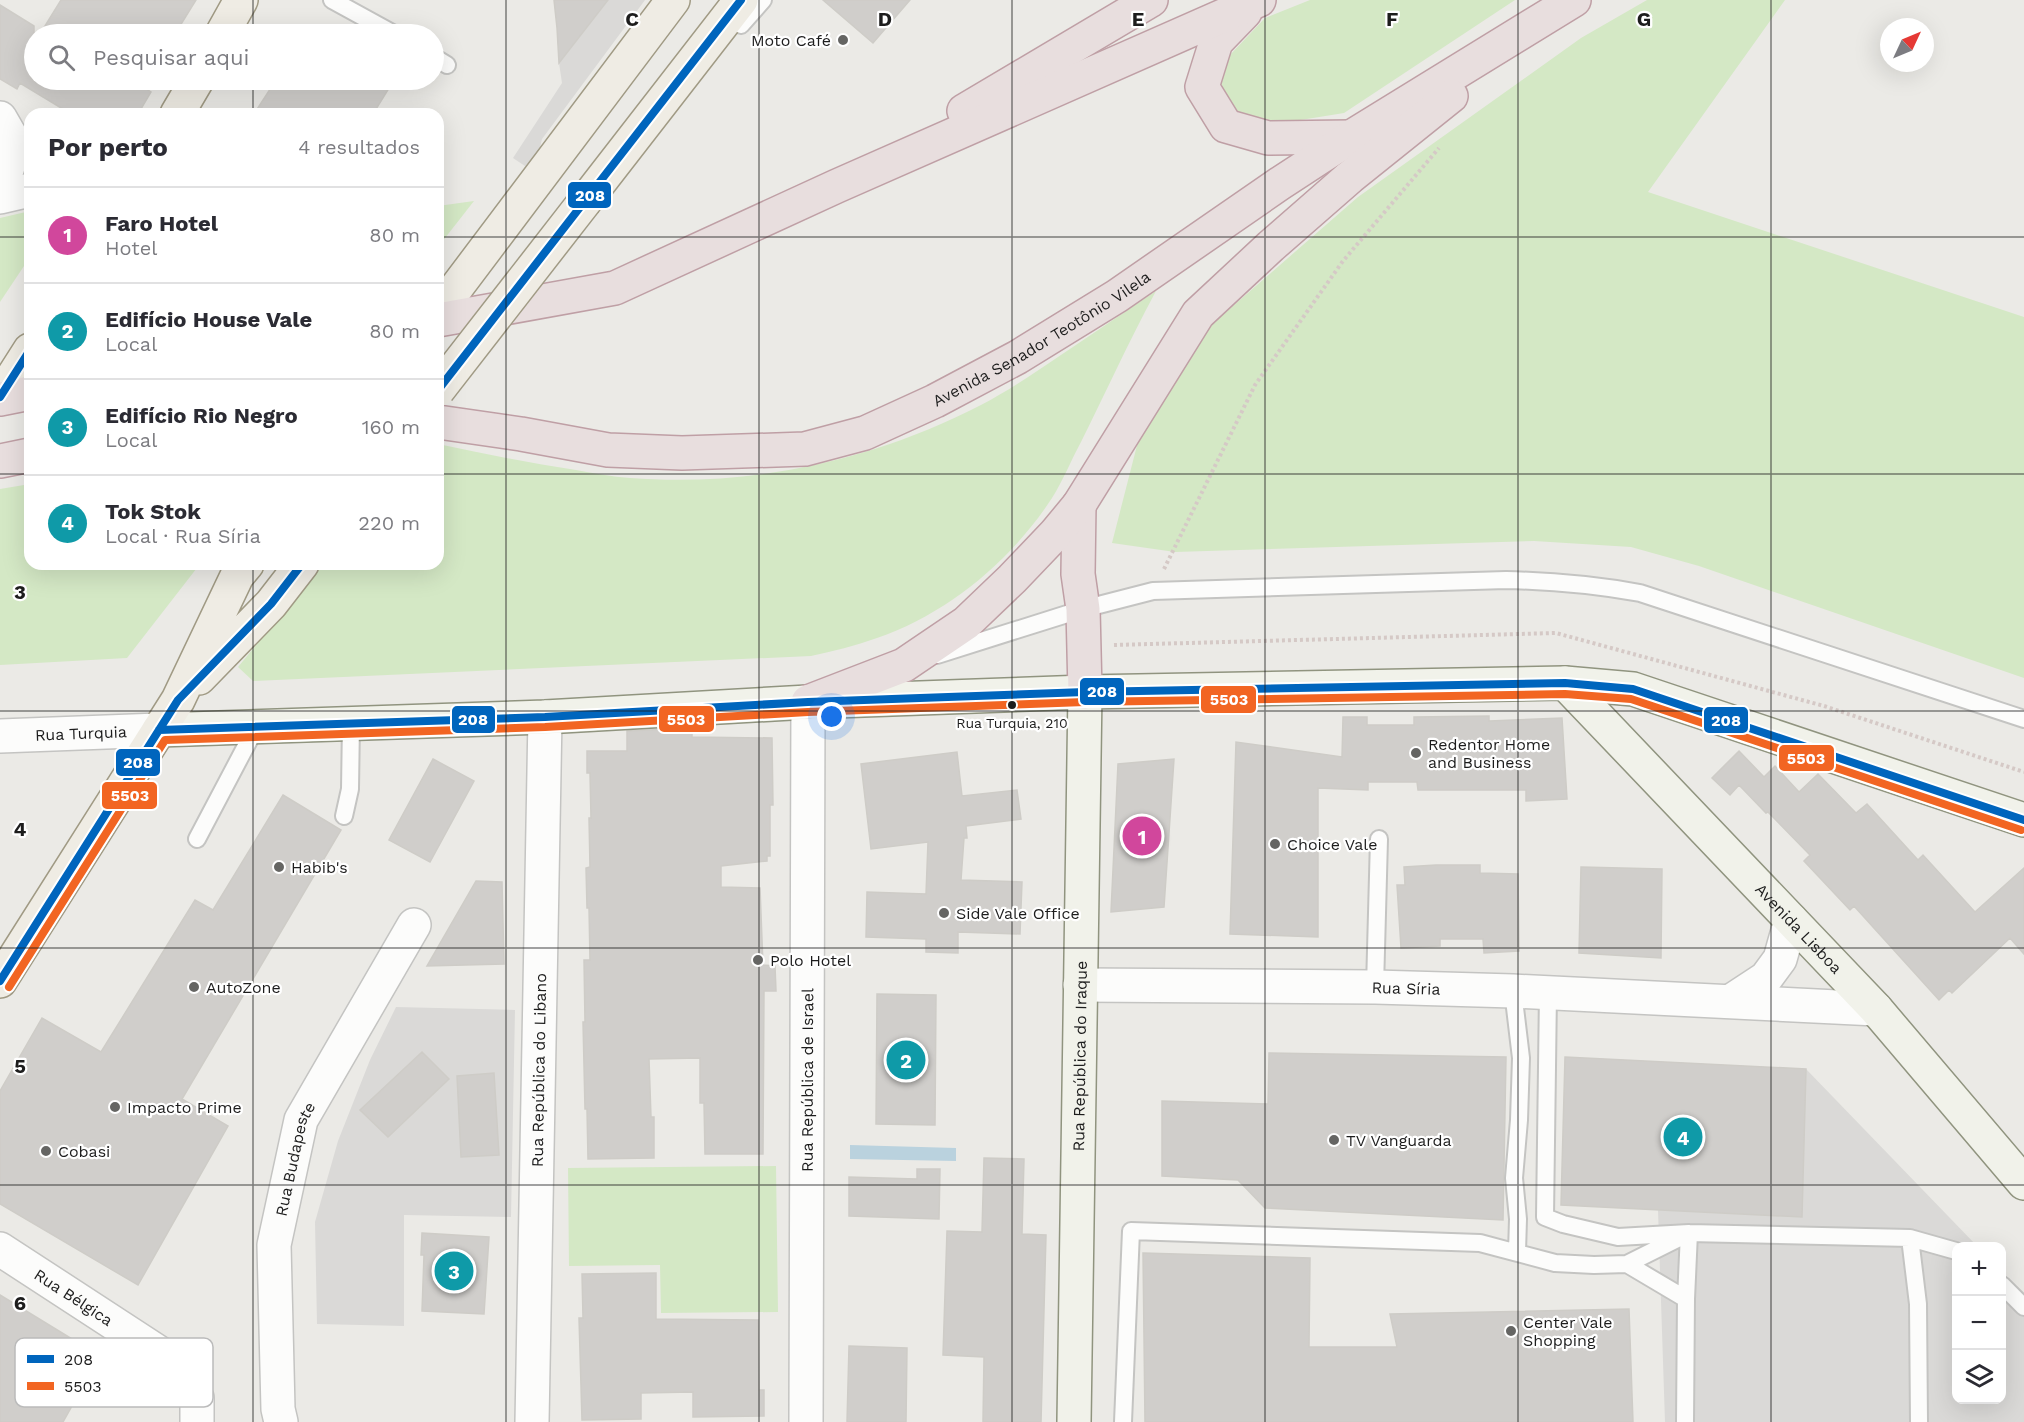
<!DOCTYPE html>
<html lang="pt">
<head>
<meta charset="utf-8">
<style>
	body { margin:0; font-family:"Work Sans",sans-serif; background:#f7f7f7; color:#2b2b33 }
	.controls { position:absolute; right:18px; bottom:18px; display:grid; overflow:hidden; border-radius:12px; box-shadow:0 6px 24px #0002 }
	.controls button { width:54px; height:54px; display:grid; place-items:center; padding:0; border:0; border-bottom:2px solid #e1e1e2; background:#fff; color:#2b2b33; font:30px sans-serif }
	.compass { position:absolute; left:1880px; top:18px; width:54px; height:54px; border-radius:50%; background:#fff; box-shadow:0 6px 24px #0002; rotate:46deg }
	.you { position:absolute; left:832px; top:717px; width:21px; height:21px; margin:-15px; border:4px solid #fff; border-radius:50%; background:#1a73e8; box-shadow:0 0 0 9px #1a73e833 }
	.badge { display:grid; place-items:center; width:39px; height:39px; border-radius:50%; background:#0b8043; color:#fff; font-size:20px; font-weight:700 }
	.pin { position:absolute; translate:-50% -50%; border:3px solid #fff; box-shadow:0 2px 6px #0006 }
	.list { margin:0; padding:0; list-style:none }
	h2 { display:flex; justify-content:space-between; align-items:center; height:78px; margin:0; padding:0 24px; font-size:26px }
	h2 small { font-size:20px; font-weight:400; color:#7c7c81 }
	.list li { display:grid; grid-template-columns:39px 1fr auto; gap:18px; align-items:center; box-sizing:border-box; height:96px; padding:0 24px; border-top:2px solid #e1e1e2 }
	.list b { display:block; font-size:22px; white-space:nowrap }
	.list p { margin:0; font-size:20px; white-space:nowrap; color:#7c7c81 }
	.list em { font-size:20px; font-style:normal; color:#7c7c81 }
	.icon { flex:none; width:33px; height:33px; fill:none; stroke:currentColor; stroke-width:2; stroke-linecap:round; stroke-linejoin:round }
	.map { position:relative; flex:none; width:2024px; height:1422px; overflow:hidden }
	.search { position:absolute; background:#fff; box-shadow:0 6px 24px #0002; left:24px; top:24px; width:420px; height:66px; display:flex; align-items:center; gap:15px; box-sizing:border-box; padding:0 21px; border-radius:33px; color:#7c7c81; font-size:22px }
	.panel { position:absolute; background:#fff; box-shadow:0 6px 24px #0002; left:24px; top:108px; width:420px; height:462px; border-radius:18px }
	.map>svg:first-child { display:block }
	.residential { fill:#dad9d7 }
	.grass { fill:#d4e8c5 }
	.water { fill:#bad2de }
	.building { fill:#d0cecb; stroke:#ceccc7; stroke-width:1.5 }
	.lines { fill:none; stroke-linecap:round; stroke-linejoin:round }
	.lane-casing { stroke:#c4c4c2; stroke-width:20 }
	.street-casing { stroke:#c4c4c2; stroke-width:36 }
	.secondary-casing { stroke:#90947f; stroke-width:36 }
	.primary-casing { stroke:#a09a84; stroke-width:36 }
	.highway-casing { stroke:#bf9fa5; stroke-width:36 }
	.path { stroke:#d5c9c6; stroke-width:4; stroke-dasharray:3 3; stroke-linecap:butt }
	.lane { stroke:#fcfcfb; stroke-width:16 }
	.street { stroke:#fcfcfb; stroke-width:33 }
	.secondary { stroke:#f1f2ea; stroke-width:33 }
	.primary { stroke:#efece4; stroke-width:33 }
	.highway { stroke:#e8dede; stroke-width:33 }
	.primary-bridge-casing { stroke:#a09a84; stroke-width:36; stroke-linecap:butt }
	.primary-bridge { stroke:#efece4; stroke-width:33 }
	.bus-1-casing { stroke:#fff; stroke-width:12 }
	.bus-2-casing { stroke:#fff; stroke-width:12 }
	.bus-1 { stroke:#0065bd; stroke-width:8 }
	.bus-2 { stroke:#f26522; stroke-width:8 }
	.grid { fill:none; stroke:#1d1d1d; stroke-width:1.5; stroke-opacity:0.55 }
	.poi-dot { fill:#656563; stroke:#fff; stroke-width:2 }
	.bus-dot { fill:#1d1d1d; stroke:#fff; stroke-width:2 }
	.labels { text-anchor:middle; stroke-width:4.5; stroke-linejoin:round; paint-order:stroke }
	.bus-label { font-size:14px; fill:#1d1d1d; stroke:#fff }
	.poi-label { font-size:16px; fill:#1d1d1d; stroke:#fff; text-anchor:start }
	.street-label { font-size:16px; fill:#1d1d1d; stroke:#fff }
	.key { fill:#fff; stroke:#bbb; stroke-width:1.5 }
	.key-label { font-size:16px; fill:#1d1d1d }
	.grid-label { font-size:20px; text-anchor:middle; font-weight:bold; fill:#1d1d1d; stroke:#fff; stroke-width:4.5; stroke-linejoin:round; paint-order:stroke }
	.line-badge { stroke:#fff; stroke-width:2 }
	.badge-label { font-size:16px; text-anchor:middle; font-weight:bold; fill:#fff }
</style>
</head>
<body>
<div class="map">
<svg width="2024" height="1422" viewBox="0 0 2024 1422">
	<rect width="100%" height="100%" fill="#ebeae6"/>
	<path class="residential" d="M608,0H645L542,139L534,172L513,158L562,83L559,63Z
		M396,1007L515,1010L511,1217L404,1215V1326L317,1324L315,1222L338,1141L370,1060Z
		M1806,1069L1977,1246H1956V1400H2002V1272L2024,1295V1422H1665L1658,1210L1802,1217Z"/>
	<path class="grass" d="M1310,0H1515L1344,113L1282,123L1234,116L1219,87L1229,56L1265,18Z
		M1647,0H1785L1648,192L2024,317V678L1699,566L1631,547L1534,541L1175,552L1112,543L1144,418L1210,326L1358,197L1581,38Z
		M474,201L438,247V206Z
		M30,211V257L0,302V218Z
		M1156,291C1129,341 1106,392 1081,442C1071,460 1063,481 1052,498C1011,561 947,614 877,638C855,646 833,651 811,656L253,681L238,667L323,564H438V444C484,454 530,463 576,470C594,473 612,477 630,478C752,487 872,461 981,405C1008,391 1033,374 1058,357C1091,335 1123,313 1156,291Z
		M30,484V564H200L127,658L0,665V489Z
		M776,1166L778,1312L661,1313L660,1265L569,1266L568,1168Z"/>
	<path class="water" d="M850,1145L956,1148V1161L850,1159Z"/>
	<path class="building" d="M61,0H196L175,34H40Z
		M554,0H608L559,63L557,28Z
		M823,0H910L873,43Z
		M0,5L34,26V80H150L145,88L151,92L138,114H71L20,83L17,89L0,79Z
		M276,80H394L373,114H254Z
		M1489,716V721L1562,718L1567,799L1526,801V790H1418L1417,782H1368V790L1318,788V937L1230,934L1236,742L1342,757L1343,717H1367V725H1414V717Z
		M692,728V737L772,738L773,805H770V856H767V861L721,866V887L760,888L763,965L775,966L776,991H764L763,1154H705L704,1103H700V1058L649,1059L651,1117H654V1158L588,1159L587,1109H585L583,1022H585L584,960H590L589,908H587L586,868L590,867L589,818H591L590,773H587V751H627V731Z
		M1739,751L1764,777L1775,766L1799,792L1818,774L1856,813L1867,804L1918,860L1923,855L1975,912L2024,868V954L2010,938L1952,993L1949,990L1939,1000L1854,906L1850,910L1804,861L1810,855L1768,812L1766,813L1739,785L1730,795L1712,778Z
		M957,752L962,796L1017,790L1021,819L966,826L967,838H964L961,880L1022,882L1020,934L958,932V953L926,952V939L866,937L867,892L926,894L928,842L871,849L861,764Z
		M433,759L474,781L430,862L389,840Z
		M1174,759L1164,907L1111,912L1118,764Z
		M283,795L341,830L182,1099L228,1126L138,1285L0,1204V1091L42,1018L101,1052L195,900L213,910Z
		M1436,865H1480V873L1518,874L1519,951L1484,953L1483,939H1440V946L1401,948L1397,885H1405L1404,867Z
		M1581,867L1662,869L1661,958L1579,953Z
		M476,881L502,882L504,964L427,966Z
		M877,994L936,995L935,1125L876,1124Z
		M422,1052L449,1079L388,1137L360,1110Z
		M1269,1053L1506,1057L1503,1220L1265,1208L1238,1180L1162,1176V1101L1268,1104Z
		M1565,1057L1806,1069L1802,1217L1561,1205Z
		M494,1073L499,1155L461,1157L457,1076Z
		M984,1158L1024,1159L1022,1234L1046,1235L1041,1422H983L984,1357L943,1355L947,1231L982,1232Z
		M917,1169H940L939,1219L849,1216V1177L917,1179Z
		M422,1233L489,1237L484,1314L422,1311L424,1255H421Z
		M1143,1253L1310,1258L1309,1347H1397L1390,1314L1629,1309L1633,1422H1145Z
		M656,1273V1319L758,1320L759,1390H764V1416L693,1417V1392L641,1393V1419L582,1420L579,1318H583L582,1274Z
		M0,1295L100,1356L63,1422H0Z
		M849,1346L907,1348L906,1422H847Z"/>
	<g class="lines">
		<defs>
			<path id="lane" d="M332,0L394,34
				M741,25L763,0
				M434,57L447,65
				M937,655L1083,609L1153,591L1506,580C1552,581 1596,585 1640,593L2024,719
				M344,816L350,789L351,723
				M197,839L256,727
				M1375,987L1379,839
				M1513,991L1521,1058L1519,1120L1514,1178L1518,1219L1517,1252
				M1548,992L1545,1217L1563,1224L1618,1237L1689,1233L1910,1238L1956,1251
				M1910,1238L1918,1304L1919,1422
				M1627,1264L1686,1299
				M2002,1285L2024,1307
				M1123,1422L1131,1231L1480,1243L1555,1263L1594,1265L1627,1264L1689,1233
				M1685,1422L1686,1299L1689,1233"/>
			<g id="street">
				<path d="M0,118L15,144L5,176L0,180"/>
				<path d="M0,197L30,190"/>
				<path id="s1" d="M0,736L159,730"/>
				<path id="s2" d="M1080,985L1375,987L1513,991L1876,1009"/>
				<path d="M1731,1001L1766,978L1780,959L1791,920"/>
				<path id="s3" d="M0,1249L158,1352L197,1398V1422"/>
				<path id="s4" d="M281,1422L278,1409L274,1245L301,1120L414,925"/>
				<path id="s5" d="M532,1422L545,717"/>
				<path id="s6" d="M806,1422L808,702"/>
			</g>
			<g id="secondary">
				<path id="s7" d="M1565,683L1876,1009L2024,1183"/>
				<path d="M159,730L545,717L808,702L1085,692L1565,683L1633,689L2024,820"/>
				<path id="s8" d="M1074,1422L1085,692"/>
			</g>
			<path id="primary" d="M222,34L241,0
				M177,114L197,80
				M585,201L741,0
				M438,312L673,0
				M0,397L30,350
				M199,678L271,604L302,564
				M0,981L178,700L237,576L247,564"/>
			<g id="highway">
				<path d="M1245,12L1216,42L1202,87L1226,126L1268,138L1351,137"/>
				<path d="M964,111L1151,0"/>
				<path d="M438,320L615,288L837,186L1259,0"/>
				<path d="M0,399L30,393"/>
				<path id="s9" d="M438,422L521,434L608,450L682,453L805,449L865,433L935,401L1018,357L1117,296L1279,184L1351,137L1574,0"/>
				<path d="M0,461L30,455"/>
				<path d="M1079,505L1078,574L1083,609L1085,692"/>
				<path d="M808,702L904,665L966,623L1012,579L1055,534L1079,505L1198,314L1271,246L1350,177L1451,96"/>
			</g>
		</defs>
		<use href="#lane" class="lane-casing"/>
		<use href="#street" class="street-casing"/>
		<use href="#secondary" class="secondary-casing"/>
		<use href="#primary" class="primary-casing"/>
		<use href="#highway" class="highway-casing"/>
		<path class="path" d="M1164,569L1255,385L1343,261L1439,148
			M1114,645L1556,633L1824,706L2024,772"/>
		<use href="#lane" class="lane"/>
		<use href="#street" class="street"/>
		<use href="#secondary" class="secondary"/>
		<use href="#primary" class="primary"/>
		<use href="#highway" class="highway"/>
		<defs>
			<path id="primary-bridge" d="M438,390L585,201"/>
		</defs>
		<use href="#primary-bridge" class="primary-bridge-casing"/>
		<use href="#primary-bridge" class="primary-bridge"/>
		<defs>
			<path id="bus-1" d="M438,390L741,0
				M0,397L30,350
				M159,730L545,717L808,702L1085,692L1565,683L1633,689L2024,820
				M0,981L178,700L271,604L302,564"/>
			<path id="bus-2" d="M9,987L165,740L545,727L808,712L1085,702L1565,694L1631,699L2021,830"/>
		</defs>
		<use href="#bus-1" class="bus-1-casing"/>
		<use href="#bus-2" class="bus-2-casing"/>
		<use href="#bus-1" class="bus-1"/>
		<use href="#bus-2" class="bus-2"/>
	</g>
	<path class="grid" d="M253,0V34M506,0V1422M759,0V1422M1012,0V1422M1265,0V1422M1518,0V1422M1771,0V1422M253,80V114M0,237H30M438,237H2024M0,474H30M438,474H2024M253,564V1422M0,711H2024M0,948H2024M0,1185H2024"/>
	<g class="poi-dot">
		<circle cx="843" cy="40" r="6"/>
		<circle cx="1416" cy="753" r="6"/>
		<circle cx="1275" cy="844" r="6"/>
		<circle cx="279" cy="867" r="6"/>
		<circle cx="944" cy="913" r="6"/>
		<circle cx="758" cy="960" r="6"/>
		<circle cx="194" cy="987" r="6"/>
		<circle cx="115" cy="1107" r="6"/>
		<circle cx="1334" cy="1140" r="6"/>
		<circle cx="46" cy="1151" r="6"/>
		<circle cx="1511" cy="1331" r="6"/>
	</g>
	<circle class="bus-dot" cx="1012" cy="705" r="5"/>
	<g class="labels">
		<g class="bus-label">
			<text x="1012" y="728">Rua Turquia, 210</text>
		</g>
		<g class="poi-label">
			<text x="831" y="46" text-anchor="end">Moto Café</text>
			<text x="1428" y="750">Redentor Home<tspan x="1428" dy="18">and Business</tspan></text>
			<text x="1287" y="850">Choice Vale</text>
			<text x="291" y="873">Habib's</text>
			<text x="956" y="919">Side Vale Office</text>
			<text x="770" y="966">Polo Hotel</text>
			<text x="206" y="993">AutoZone</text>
			<text x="127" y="1113">Impacto Prime</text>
			<text x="1346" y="1146">TV Vanguarda</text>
			<text x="58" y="1157">Cobasi</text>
			<text x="1523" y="1328">Center Vale<tspan x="1523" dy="18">Shopping</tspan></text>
		</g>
		<g class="street-label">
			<text dy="6" stroke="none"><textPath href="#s9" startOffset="632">Avenida Senador Teotônio Vilela</textPath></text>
			<text dy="6" stroke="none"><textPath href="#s1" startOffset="81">Rua Turquia</textPath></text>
			<text dy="6" stroke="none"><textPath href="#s7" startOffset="339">Avenida Lisboa</textPath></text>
			<text dy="6" stroke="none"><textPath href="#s2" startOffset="326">Rua Síria</textPath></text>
			<text dy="6" stroke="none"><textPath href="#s8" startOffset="366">Rua República do Iraque</textPath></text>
			<text dy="6" stroke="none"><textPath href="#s5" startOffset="352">Rua República do Libano</textPath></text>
			<text dy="6" stroke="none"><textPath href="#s6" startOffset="342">Rua República de Israel</textPath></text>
			<text dy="6" stroke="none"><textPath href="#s4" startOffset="266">Rua Budapeste</textPath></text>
			<text dy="6" stroke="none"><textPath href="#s3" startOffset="88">Rua Bélgica</textPath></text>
		</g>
	</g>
	<rect x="15" y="1338" width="198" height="69" rx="9" class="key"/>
	<rect x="27" y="1355" width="27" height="8" fill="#0065bd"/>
	<rect x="27" y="1382" width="27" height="8" fill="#f26522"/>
	<g class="key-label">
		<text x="64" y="1365">208</text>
		<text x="64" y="1392">5503</text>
	</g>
	<g class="grid-label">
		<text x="632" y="26">C</text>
		<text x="885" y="26">D</text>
		<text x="1138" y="26">E</text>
		<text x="1392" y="26">F</text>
		<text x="1644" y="26">G</text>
		<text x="20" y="599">3</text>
		<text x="20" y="836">4</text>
		<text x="20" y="1073">5</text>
		<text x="20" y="1310">6</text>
	</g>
	<g class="line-badge">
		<rect x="567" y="181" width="45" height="28" rx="6" fill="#0065bd"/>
		<rect x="1079" y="677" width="46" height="29" rx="6" fill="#0065bd"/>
		<rect x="1200" y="685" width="57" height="29" rx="6" fill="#f26522"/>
		<rect x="658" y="705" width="57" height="28" rx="6" fill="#f26522"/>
		<rect x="451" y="705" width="45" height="29" rx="6" fill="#0065bd"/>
		<rect x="1703" y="706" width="46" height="28" rx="6" fill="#0065bd"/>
		<rect x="1778" y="744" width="57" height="28" rx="6" fill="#f26522"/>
		<rect x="115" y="748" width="46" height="29" rx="6" fill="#0065bd"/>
		<rect x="101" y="781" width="57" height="29" rx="6" fill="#f26522"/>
	</g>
	<g class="badge-label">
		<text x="590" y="201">208</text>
		<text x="1102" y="697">208</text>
		<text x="1229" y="705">5503</text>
		<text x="686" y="725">5503</text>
		<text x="473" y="725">208</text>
		<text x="1726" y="726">208</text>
		<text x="1806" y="764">5503</text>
		<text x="138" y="768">208</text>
		<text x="130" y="801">5503</text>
	</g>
</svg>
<div class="controls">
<button>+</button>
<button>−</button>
<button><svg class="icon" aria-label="layers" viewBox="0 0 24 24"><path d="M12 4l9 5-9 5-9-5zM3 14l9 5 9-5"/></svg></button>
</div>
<svg class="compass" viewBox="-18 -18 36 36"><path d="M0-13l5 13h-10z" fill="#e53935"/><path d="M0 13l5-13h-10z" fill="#7c7c81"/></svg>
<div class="you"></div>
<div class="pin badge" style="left:1142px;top:836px;background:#d1479c">1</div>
<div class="pin badge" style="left:906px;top:1060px;background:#0f9aa8">2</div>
<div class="pin badge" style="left:454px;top:1271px;background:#0f9aa8">3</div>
<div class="pin badge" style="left:1683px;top:1137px;background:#0f9aa8">4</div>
<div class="search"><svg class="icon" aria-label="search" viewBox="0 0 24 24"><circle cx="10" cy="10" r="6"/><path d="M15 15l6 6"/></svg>Pesquisar aqui</div>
<section class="panel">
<h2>Por perto<small>4 resultados</small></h2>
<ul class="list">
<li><span class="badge" style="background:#d1479c">1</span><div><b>Faro Hotel</b><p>Hotel</p></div><em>80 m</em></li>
<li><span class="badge" style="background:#0f9aa8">2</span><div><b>Edifício House Vale</b><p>Local</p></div><em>80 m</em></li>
<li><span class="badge" style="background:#0f9aa8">3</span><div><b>Edifício Rio Negro</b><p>Local</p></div><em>160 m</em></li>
<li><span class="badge" style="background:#0f9aa8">4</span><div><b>Tok Stok</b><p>Local · Rua Síria</p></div><em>220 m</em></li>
</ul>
</section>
</div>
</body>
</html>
